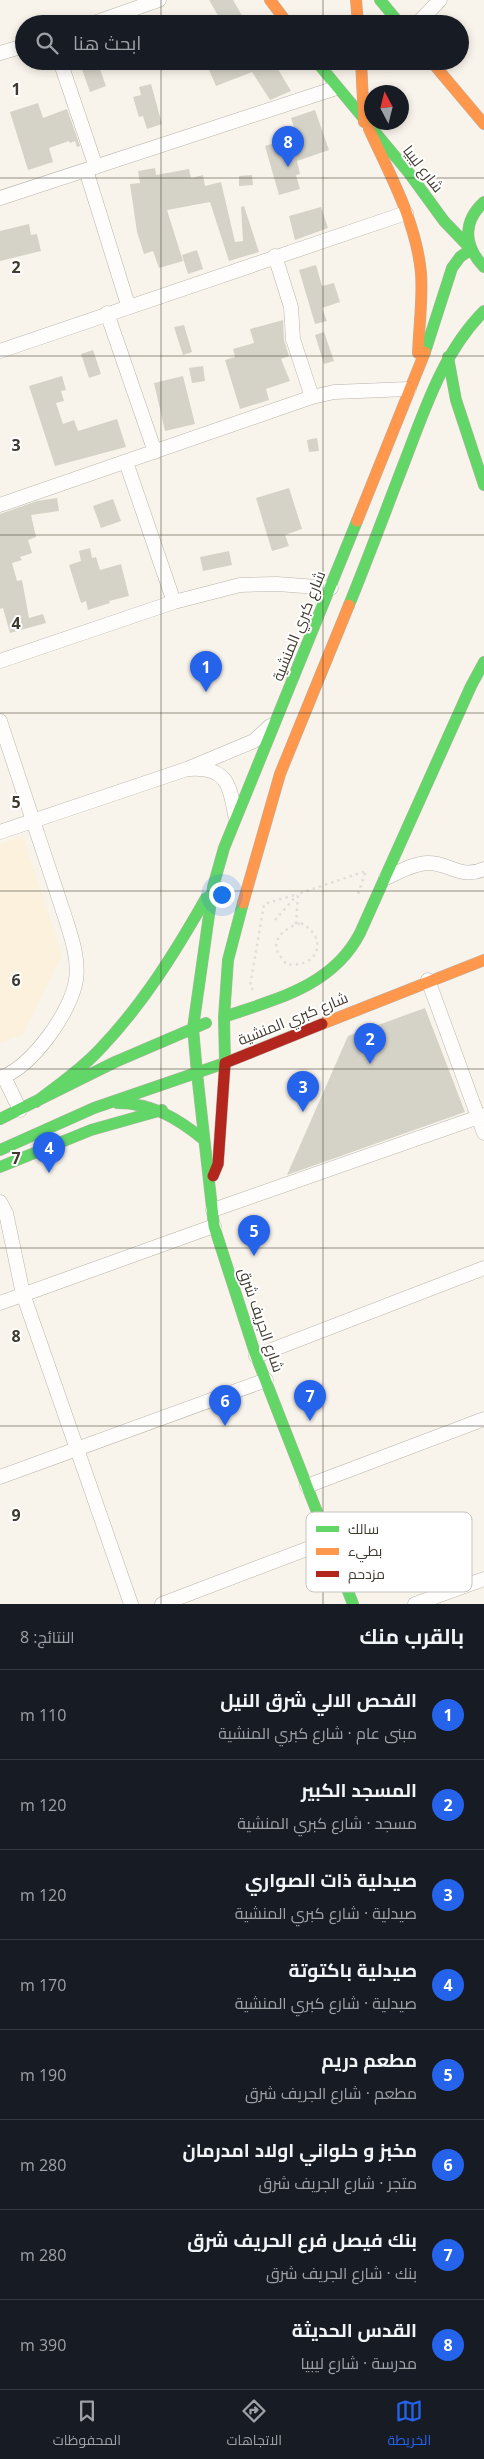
<!DOCTYPE html>
<html lang="ar">
<head>
<meta charset="utf-8">
<style>
	body { margin:0; font-family:"Open Sans",Cairo,sans-serif; background:#20242c; color:#f1f3f6; direction:rtl }
	.compass { position:absolute; left:364px; top:85px; width:45px; height:45px; border-radius:50%; background:#171b24; box-shadow:0 2px 8px #0003; rotate:353deg }
	.you { position:absolute; left:221px; top:894px; width:18px; height:18px; margin:-12px; border:4px solid #fff; border-radius:50%; background:#1a73e8; box-shadow:0 0 0 8px #1a73e833 }
	.badge { display:grid; place-items:center; width:32px; height:32px; border-radius:50%; background:#2563eb; color:#fff; font-size:16px; font-weight:700 }
	.pin { position:absolute; translate:-50% -41px; filter:drop-shadow(0 1px 2px #0008) }
	.pin::after { content:''; position:absolute; top:26px; width:18px; height:15px; background:inherit; clip-path:polygon(0 0,100% 0,50% 100%) }
	.list { margin:0; padding:0; list-style:none }
	h2 { display:flex; justify-content:space-between; align-items:center; height:65px; margin:0; padding:0 20px; font-size:21px }
	h2 small { font-size:16px; font-weight:400; color:#9ea1a6 }
	.list li { display:grid; grid-template-columns:32px 1fr auto; gap:15px; align-items:center; box-sizing:border-box; height:90px; padding:0 20px; border-top:1px solid #363941 }
	.list b { display:block; font-size:19px; white-space:nowrap }
	.list p { margin:0; font-size:16px; white-space:nowrap; color:#9ea1a6 }
	.list em { font-size:16px; font-style:normal; color:#9ea1a6 }
	.icon { flex:none; width:28px; height:28px; fill:none; stroke:currentColor; stroke-width:2; stroke-linecap:round; stroke-linejoin:round }
	.map { position:relative; flex:none; width:484px; height:1604px; overflow:hidden; direction:ltr }
	.search { position:absolute; background:#171b24; box-shadow:0 2px 8px #0003; left:15px; right:15px; top:15px; height:55px; display:flex; align-items:center; gap:12px; box-sizing:border-box; padding:0 18px; border-radius:28px; color:#9ea1a6; font-size:19px }
	.sheet { height:785px; background:#171b24 }
	nav { display:flex; justify-content:space-around; align-items:center; box-sizing:border-box; height:70px; border-top:1px solid #363941; background:#171b24; font-size:14px; color:#9ea1a6 }
	nav a { display:grid; justify-items:center; gap:2px }
	nav .on { color:#2563eb }
	.map>svg:first-child { display:block }
	.built { fill:#fbf1dd }
	.building { fill:#d5d2c8 }
	.lines { fill:none; stroke-linecap:round; stroke-linejoin:round }
	.street-casing { stroke:#b9b4ab; stroke-width:15 }
	.fast-casing { stroke:#b9b4ab; stroke-width:12 }
	.slow-casing { stroke:#b9b4ab; stroke-width:12 }
	.jam-casing { stroke:#b9b4ab; stroke-width:12 }
	.path { stroke:#e0dedb; stroke-width:2.5; stroke-dasharray:2.5 4; stroke-linecap:butt }
	.street { stroke:#fefdfc; stroke-width:14 }
	.fast { stroke:#63d668; stroke-width:11 }
	.slow { stroke:#ff974d; stroke-width:11 }
	.jam { stroke:#b3261e; stroke-width:11 }
	.grid { fill:none; stroke:#403a2f; stroke-width:1; stroke-opacity:0.55 }
	.labels { text-anchor:middle; stroke-width:4; stroke-linejoin:round; paint-order:stroke }
	.street-label { font-size:15px; fill:#403a2f; stroke:#fff }
	.key { fill:#fff; stroke:#c6c4c1; stroke-width:1 }
	.key-label { font-size:14px; fill:#403a2f }
	.grid-label { font-size:16px; text-anchor:middle; font-weight:bold; fill:#403a2f; stroke:#fff; stroke-width:4; stroke-linejoin:round; paint-order:stroke }
</style>
</head>
<body>
<div class="map">
<svg width="484" height="1604" viewBox="0 0 484 1604">
	<rect width="100%" height="100%" fill="#f9f4eb"/>
	<path class="built" d="M23,836L62,955L23,1035L0,1043V844Z"/>
	<path class="building" d="M209,0H233L247,24H223Z
		M79,61H97L106,86L90,92Z
		M217,61H273L291,91L270,100L252,72L216,86L207,65Z
		M151,84L162,124L147,129L143,116L139,117L133,97L141,95L139,87Z
		M38,103L43,118L67,109L80,146L77,147L75,141L70,143L69,141L49,148L53,162L28,170L10,112Z
		M315,110L329,150L297,161L300,174L296,175L300,189L279,195L265,146L297,136L291,118Z
		M155,168L156,175L189,169L191,178L203,175L205,186L221,182L235,242L243,241L241,207L244,206L259,252L229,261L210,202L167,210L183,261L159,268L153,251L144,254L137,232L130,184L140,183L138,171Z
		M252,175L253,185L239,186V176Z
		M321,207L328,228L295,240L289,216Z
		M29,224L31,235L37,234L41,251L0,261V231Z
		M197,250L203,269L188,274L182,255Z
		M316,265L322,286L334,283L340,302L322,308L327,321L315,324L299,270Z
		M283,320L284,340L289,356L281,359L290,381L266,389L269,400L240,409L225,360L235,357L233,349L254,343L250,329Z
		M184,325L192,352L183,355L174,327Z
		M324,332L334,361L324,364L315,335Z
		M93,350L101,374L89,378L81,354Z
		M203,366L205,381L192,383L189,368Z
		M62,376L66,390L61,391L64,401L56,403L63,424L74,420L78,431L117,419L126,447L55,466L29,386Z
		M183,376L195,424L165,431L154,383Z
		M317,438L319,451L309,452L307,440Z
		M289,488L302,529L285,535L289,546L272,551L256,498Z
		M57,498L59,511L31,515L36,537L28,540L32,553L20,557L22,560L12,563L17,581L22,580L29,618L43,614L46,623L10,633L3,608L0,609V514L37,501Z
		M113,499L121,521L101,528L93,506Z
		M90,548L92,558L96,557L100,570L121,564L129,596L109,601L110,603L88,610L86,601L81,603L69,565L81,561L79,551Z
		M229,551L232,565L203,571L200,557Z
		M425,1008L465,1112L287,1175L348,1036Z"/>
	<g class="lines">
		<defs>
			<path id="street" d="M91,24L159,0
				M417,24L440,0
				M0,53L24,46
				M60,61L96,167
				M86,170L128,305
				M0,198L336,88
				M275,256L291,307L293,339L312,397
				M107,313L155,452
				M0,351L406,213
				M126,462L174,602
				M0,505L312,397L334,392L409,389
				M0,661L174,602L240,585L277,584L331,588
				M0,721L66,920C72,939 79,960 76,980C71,1012 32,1067 0,1078
				M190,769C226,767 230,784 235,815
				M0,832L187,769L254,741L270,726
				M386,878C399,872 412,864 427,863C449,862 460,880 484,869
				M428,980L484,1133
				M4,1077L20,1110
				M0,1202L6,1213L23,1294L131,1604
				M213,1210L484,1115
				M0,1303L214,1226
				M256,1356L484,1268
				M0,1477L266,1380
				M307,1486L484,1419
				M162,1604L328,1541
				M415,1604L484,1579"/>
			<path id="fast" d="M380,0L400,24
				M316,61L409,173L444,221L469,247
				M484,202C462,222 464,246 484,267
				M425,352L452,268L460,257L470,250
				M448,357L456,400L484,485
				M349,605C369,556 387,507 406,458C426,406 444,351 484,311
				M224,1017C276,999 333,986 360,933L471,686L484,662
				M197,1073L214,1226L256,1356L353,1604
				M197,1073L193,1028L213,887L224,848L357,521
				M36,1102C58,1085 82,1069 101,1048C143,1004 176,951 206,898
				M117,1103C152,1103 177,1118 203,1139
				M0,1119L115,1062L206,1023
				M0,1150L94,1108L225,1063L224,1017L228,960L243,903
				M0,1167L91,1130L162,1110"/>
			<path id="slow" d="M270,0L288,24
				M356,0L358,24
				M361,61L364,122
				M431,61L484,124
				M369,129C390,175 416,221 421,273C423,299 419,326 418,353
				M357,521L425,352
				M243,903L280,774L349,605
				M322,1024L484,960"/>
			<path id="jam" d="M213,1176L218,1164L225,1063L322,1024"/>
		</defs>
		<use href="#street" class="street-casing"/>
		<use href="#fast" class="fast-casing"/>
		<use href="#slow" class="slow-casing"/>
		<use href="#jam" class="jam-casing"/>
		<path class="path" d="M275,920L297,895
			M301,923C330,939 318,969 286,964C284,960 278,955 277,950C273,935 290,926 301,923Z
			M296,924L298,894L366,871L358,894
			M253,990L250,986L264,904L298,894"/>
		<use href="#street" class="street"/>
		<use href="#fast" class="fast"/>
		<use href="#slow" class="slow"/>
		<use href="#jam" class="jam"/>
	</g>
	<path class="grid" d="M161,0V24M323,0V24M161,61V1604M323,61V1604M0,178H484M0,356H484M0,535H484M0,713H484M0,891H484M0,1069H484M0,1248H484M0,1426H484"/>
	<g class="labels">
		<g class="street-label">
			<text transform="translate(423 169) rotate(52)" y="5">شارع ليبيا</text>
			<text transform="translate(299 626) rotate(-68)" y="5">شارع كبري المنشية</text>
			<text transform="translate(293 1019) rotate(-22)" y="5">شارع كبري المنشية</text>
			<text transform="translate(261 1320) rotate(71)" y="5">شارع الجريف شرق</text>
		</g>
	</g>
	<rect x="306" y="1512" width="166" height="80" rx="8" class="key"/>
	<rect x="316" y="1526" width="23" height="6" fill="#63d668"/>
	<rect x="316" y="1548" width="23" height="7" fill="#ff974d"/>
	<rect x="316" y="1571" width="23" height="6" fill="#b3261e"/>
	<g class="key-label">
		<text x="348" y="1534">سالك</text>
		<text x="348" y="1556">بطيء</text>
		<text x="348" y="1579">مزدحم</text>
	</g>
	<g class="grid-label">
		<text x="16" y="95">1</text>
		<text x="16" y="273">2</text>
		<text x="16" y="451">3</text>
		<text x="16" y="629">4</text>
		<text x="16" y="808">5</text>
		<text x="16" y="986">6</text>
		<text x="16" y="1164">7</text>
		<text x="16" y="1342">8</text>
		<text x="16" y="1521">9</text>
	</g>
</svg>
<svg class="compass" viewBox="-18 -18 36 36"><path d="M0-13l5 13h-10z" fill="#e53935"/><path d="M0 13l5-13h-10z" fill="#9ea1a6"/></svg>
<div class="you"></div>
<div class="pin badge" style="left:206px;top:692px">1</div>
<div class="pin badge" style="left:370px;top:1064px">2</div>
<div class="pin badge" style="left:303px;top:1112px">3</div>
<div class="pin badge" style="left:49px;top:1173px">4</div>
<div class="pin badge" style="left:254px;top:1256px">5</div>
<div class="pin badge" style="left:225px;top:1426px">6</div>
<div class="pin badge" style="left:310px;top:1421px">7</div>
<div class="pin badge" style="left:288px;top:167px">8</div>
<div class="search"><svg class="icon" aria-label="search" viewBox="0 0 24 24"><circle cx="10" cy="10" r="6"/><path d="M15 15l6 6"/></svg>ابحث هنا</div>
</div>
<section class="sheet">
<h2>بالقرب منك<small>النتائج: 8</small></h2>
<ul class="list">
<li><span class="badge">1</span><div><b>الفحص الالي شرق النيل</b><p>مبنى عام · شارع كبري المنشية</p></div><em>110 m</em></li>
<li><span class="badge">2</span><div><b>المسجد الكبير</b><p>مسجد · شارع كبري المنشية</p></div><em>120 m</em></li>
<li><span class="badge">3</span><div><b>صيدلية ذات الصواري</b><p>صيدلية · شارع كبري المنشية</p></div><em>120 m</em></li>
<li><span class="badge">4</span><div><b>صيدلية باكتوتة</b><p>صيدلية · شارع كبري المنشية</p></div><em>170 m</em></li>
<li><span class="badge">5</span><div><b>مطعم دريم</b><p>مطعم · شارع الجريف شرق</p></div><em>190 m</em></li>
<li><span class="badge">6</span><div><b>مخبز و حلواني اولاد امدرمان</b><p>متجر · شارع الجريف شرق</p></div><em>280 m</em></li>
<li><span class="badge">7</span><div><b>بنك فيصل فرع الحريف شرق</b><p>بنك · شارع الجريف شرق</p></div><em>280 m</em></li>
<li><span class="badge">8</span><div><b>القدس الحديثة</b><p>مدرسة · شارع ليبيا</p></div><em>390 m</em></li>
</ul>
</section>
<nav>
<a class="on"><svg class="icon" aria-label="map" viewBox="0 0 24 24"><path d="M3 6l6-2 6 2 6-2v14l-6 2-6-2-6 2zM9 4v14M15 6v14"/></svg>الخريطة</a>
<a><svg class="icon" aria-label="directions" viewBox="0 0 24 24"><path d="M12 3l9 9-9 9-9-9zM9 14v-3h6M13 9l2 2-2 2"/></svg>الاتجاهات</a>
<a><svg class="icon" aria-label="saved" viewBox="0 0 24 24"><path d="M7 4h10v16l-5-4-5 4z"/></svg>المحفوظات</a>
</nav>
</body>
</html>
